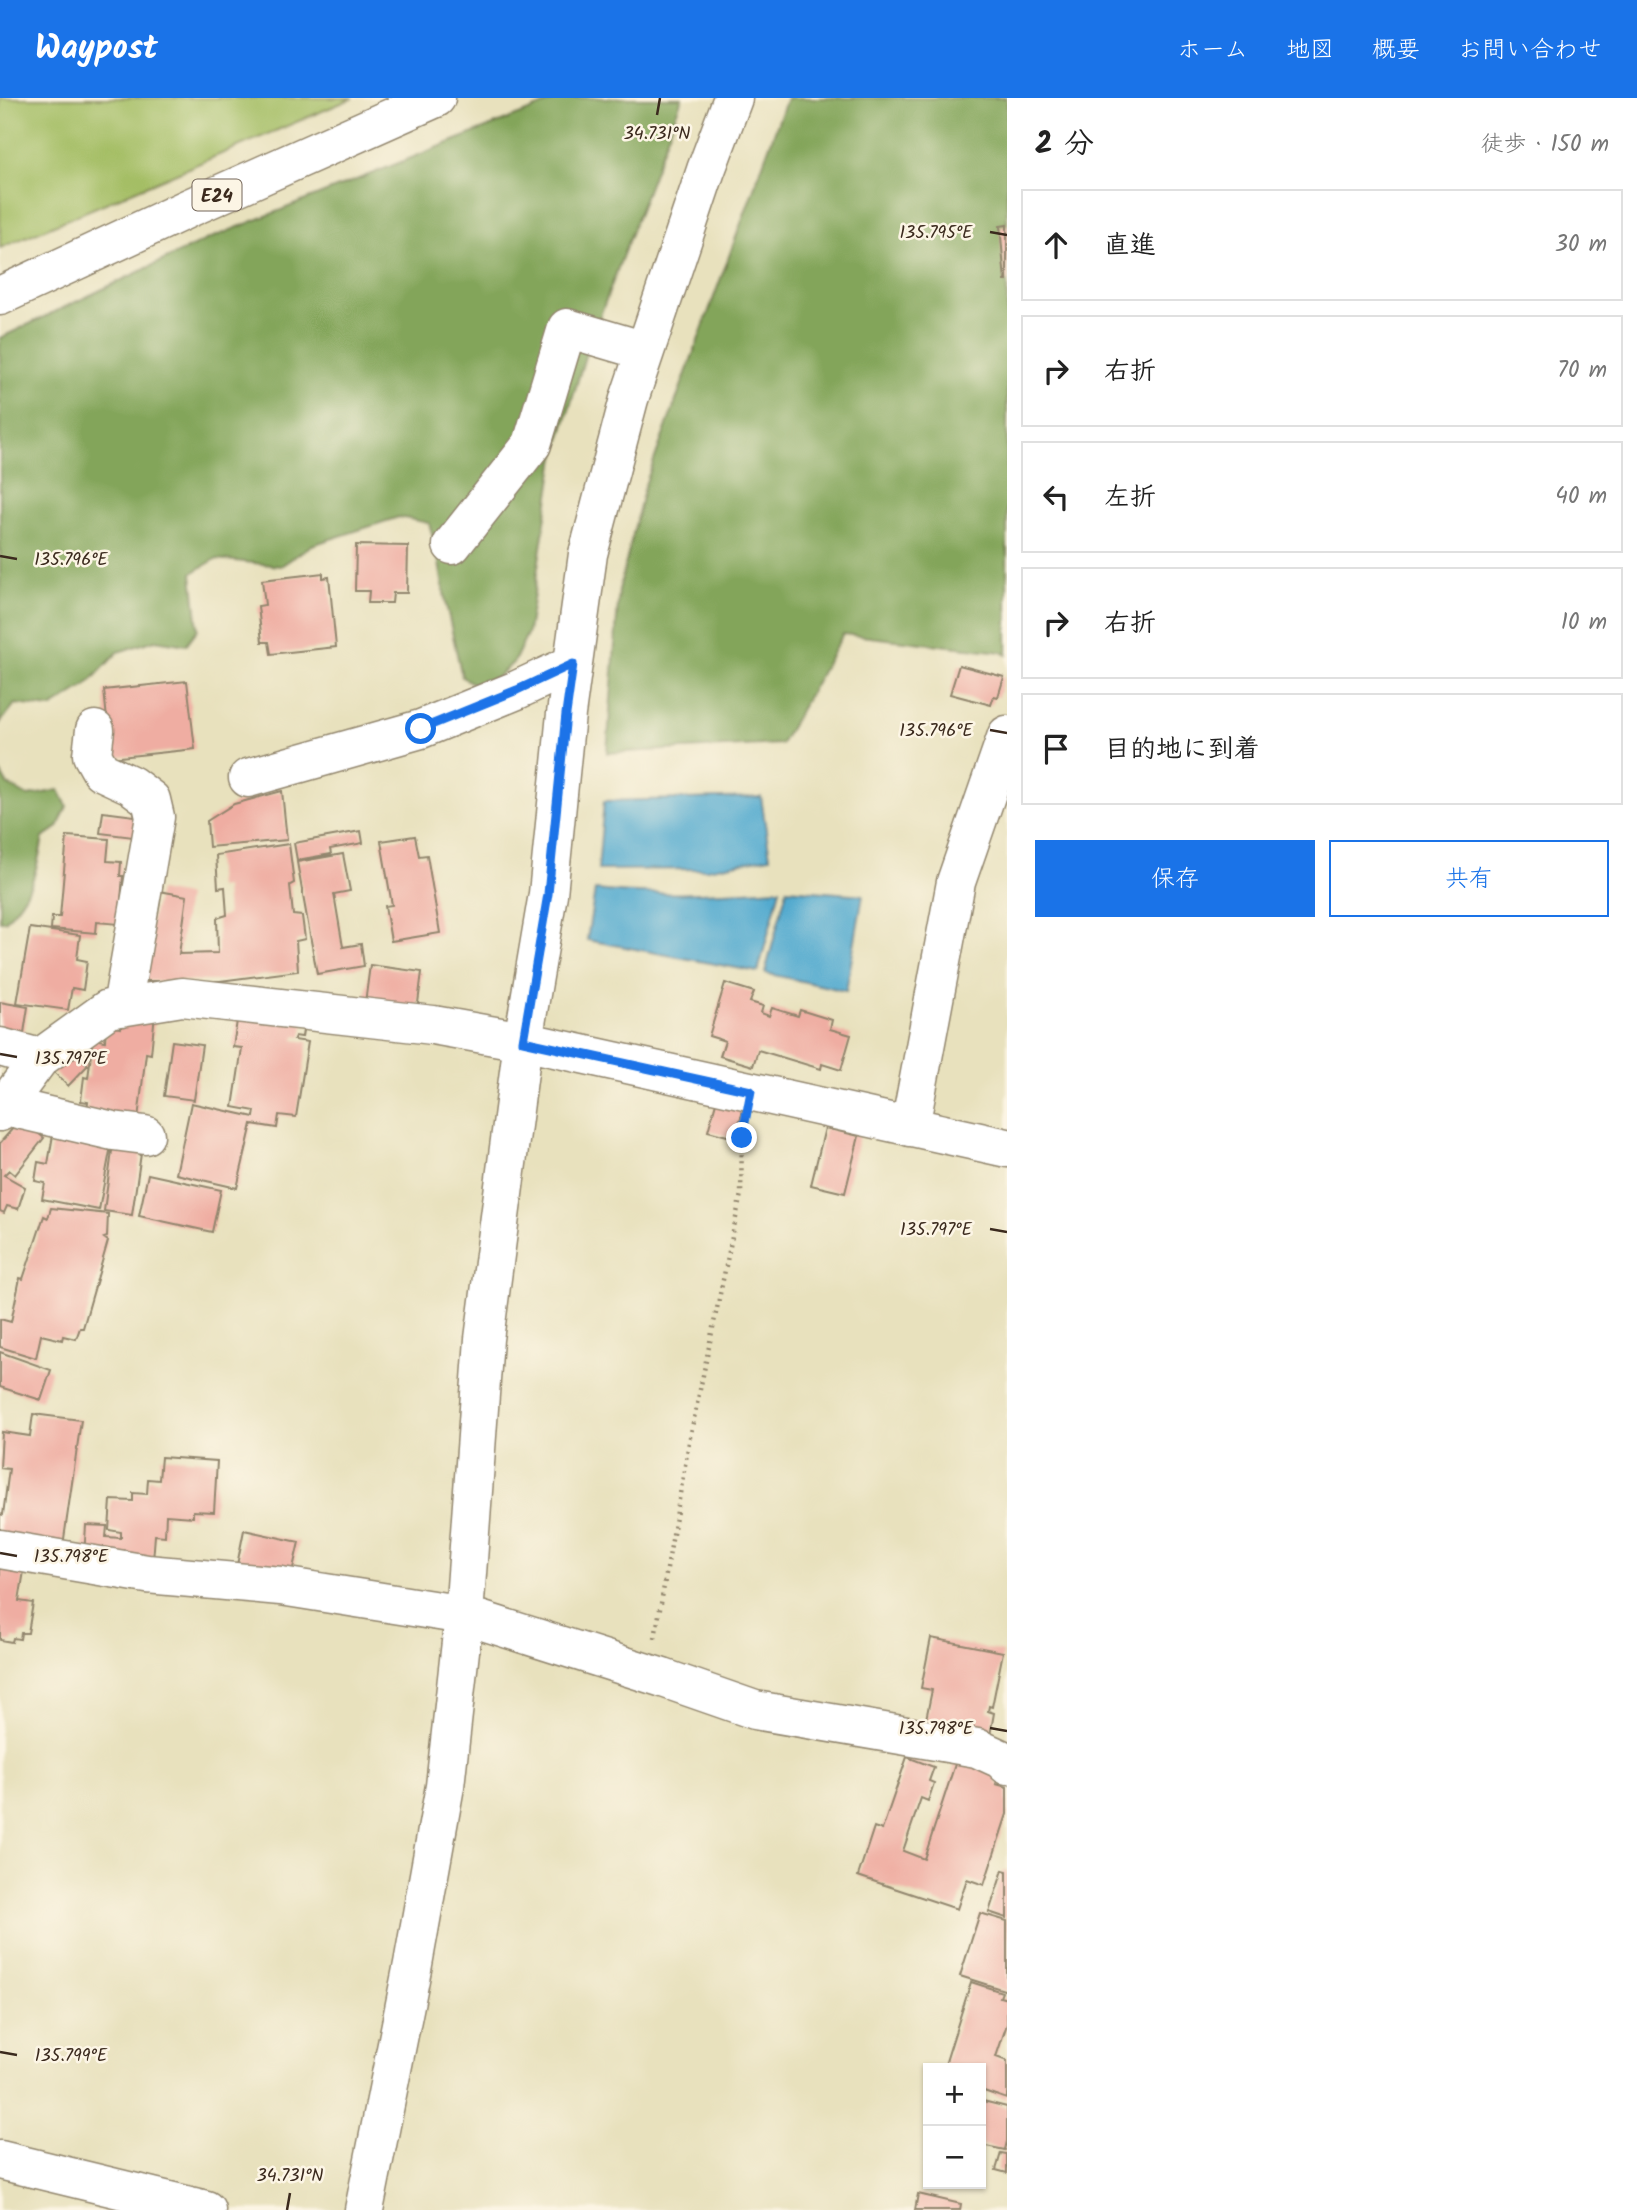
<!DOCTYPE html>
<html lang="ja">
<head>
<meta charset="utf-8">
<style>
	body { margin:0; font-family:Kalam,"Klee One",sans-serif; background:#f6f6f6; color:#222 }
	.controls { position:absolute; right:21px; bottom:21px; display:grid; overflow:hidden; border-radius:0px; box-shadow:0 2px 5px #0004 }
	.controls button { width:63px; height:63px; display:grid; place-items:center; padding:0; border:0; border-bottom:2px solid #e0e0e0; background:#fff; color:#222; font:35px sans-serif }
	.stop { position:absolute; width:21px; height:21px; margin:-16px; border:5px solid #1a73e8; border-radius:50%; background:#fff }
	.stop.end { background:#1a73e8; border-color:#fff; box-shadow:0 2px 7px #0008 }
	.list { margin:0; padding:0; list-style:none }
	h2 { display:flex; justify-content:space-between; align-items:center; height:91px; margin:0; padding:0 28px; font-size:30px }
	h2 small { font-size:23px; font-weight:400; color:#767676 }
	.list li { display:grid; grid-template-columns:46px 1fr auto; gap:21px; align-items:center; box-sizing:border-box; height:112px; margin:0 14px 14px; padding:0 14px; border:2px solid #e0e0e0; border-radius:0px }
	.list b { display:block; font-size:26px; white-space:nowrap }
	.list em { font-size:23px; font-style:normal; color:#767676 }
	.actions { display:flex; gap:14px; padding:21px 28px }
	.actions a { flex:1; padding:16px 0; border:2px solid #1a73e8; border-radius:0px; text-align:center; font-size:24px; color:#1a73e8 }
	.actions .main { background:#1a73e8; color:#fff }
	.icon { flex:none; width:38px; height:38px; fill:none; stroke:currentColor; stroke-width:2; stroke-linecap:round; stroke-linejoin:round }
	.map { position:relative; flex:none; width:1007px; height:2112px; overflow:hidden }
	header { display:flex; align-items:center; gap:42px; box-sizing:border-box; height:98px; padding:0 35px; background:#1a73e8; color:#fff }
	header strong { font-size:33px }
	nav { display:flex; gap:38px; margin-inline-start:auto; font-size:24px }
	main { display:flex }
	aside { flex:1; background:#fff }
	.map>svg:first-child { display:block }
	.green { fill:#a4be65; stroke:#707442; stroke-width:2 }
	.forest { fill:#83a55a; stroke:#5f683c; stroke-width:2 }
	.water { fill:#52aacf; stroke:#466a76; stroke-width:2 }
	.building { fill:#efada2 }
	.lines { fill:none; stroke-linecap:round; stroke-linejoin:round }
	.minor-casing { stroke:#92866e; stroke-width:41 }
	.highway-casing { stroke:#92866e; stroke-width:41 }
	.path { stroke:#92866e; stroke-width:4.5; stroke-dasharray:2 5; stroke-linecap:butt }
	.minor { stroke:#fff; stroke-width:38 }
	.highway { stroke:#fff; stroke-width:38 }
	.route { stroke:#1a73e8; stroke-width:9 }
	.ticks { fill:none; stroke:#3b2a1e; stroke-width:2.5 }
	.labels { text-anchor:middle; stroke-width:5; stroke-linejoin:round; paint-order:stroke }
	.shield { fill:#fcf5e5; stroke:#75675a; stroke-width:2 }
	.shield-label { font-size:19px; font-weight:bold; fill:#3b2a1e }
	.ticks-label { font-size:18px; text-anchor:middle; fill:#3b2a1e; stroke:#fcf5e5; stroke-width:5; stroke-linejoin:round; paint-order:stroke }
</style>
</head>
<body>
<header>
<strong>Waypost</strong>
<nav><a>ホーム</a><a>地図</a><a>概要</a><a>お問い合わせ</a></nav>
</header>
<main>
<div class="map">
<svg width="1007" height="2112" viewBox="0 0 1007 2112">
	<rect width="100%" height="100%" fill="#fcf5e5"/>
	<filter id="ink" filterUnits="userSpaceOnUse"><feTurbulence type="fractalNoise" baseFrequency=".0143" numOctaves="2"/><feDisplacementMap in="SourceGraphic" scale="14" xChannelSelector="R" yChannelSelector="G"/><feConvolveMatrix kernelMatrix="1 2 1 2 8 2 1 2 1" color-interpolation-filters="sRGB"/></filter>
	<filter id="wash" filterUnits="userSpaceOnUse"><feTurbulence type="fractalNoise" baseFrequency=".00686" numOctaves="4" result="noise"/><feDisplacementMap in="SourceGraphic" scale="28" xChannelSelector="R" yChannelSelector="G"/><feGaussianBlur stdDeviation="1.57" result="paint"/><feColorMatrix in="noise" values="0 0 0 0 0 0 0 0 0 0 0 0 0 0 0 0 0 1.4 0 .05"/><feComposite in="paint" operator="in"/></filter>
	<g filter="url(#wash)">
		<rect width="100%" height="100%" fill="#e8e1bd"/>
		<path class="green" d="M0,0H353L0,150Z"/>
		<path class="forest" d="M561,0H682L586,255L555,359L528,534L514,564L497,579L474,586L462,579L446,506L437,453L429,425L399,419L312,447L281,468L216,461L192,475L198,531L186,547L155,542L118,554L87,587L51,610L15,606L0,625V240L206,142Z
			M787,0H1007V557L1002,554L843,536L781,646L607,655L619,492L645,387Z
			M0,674L7,686L28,698L59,692L67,708L58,729L43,740C35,778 33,794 5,823H0Z"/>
		<path class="water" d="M761,699L770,759L707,771L598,772L604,703Z
			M780,791L758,874L587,842L595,792C657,799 718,794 780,791Z
			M787,791L863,797L846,893L765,875Z"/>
		<g id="blocks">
			<path class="building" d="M1007,127V183H1005L1000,128Z
				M356,447L408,448L407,495H393L392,505H368L369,493H355Z
				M323,475V480L329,479L336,549L271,556L269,544H262L258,508L265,507L262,482Z
				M959,567L1004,579L998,599L994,598L991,607L950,596Z
				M187,583L195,651L111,660L104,592Z
				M282,693L287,742L209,749L207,723L234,706Z
				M103,714L143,719L141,740L100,735Z
				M361,733L363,745L330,751L331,756L297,762L294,745Z
				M67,738L109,741L107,763L121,764L120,778H123L119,826L97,824L96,835L51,831L52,819H60Z
				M415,738L419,758L427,757L440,835L391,843L385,808L392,807L381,743Z
				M289,746L294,785L290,787L293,817L302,818L305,841L296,843L298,873L220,883H148L138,876L159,793L187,798L179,856L218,855L217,820L227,817L225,789L218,790L216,757Z
				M343,756L350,793L334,796L343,849L361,846L364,868L317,876L297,764Z
				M30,830L80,837L77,861L87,863L83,892L72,890L68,912L17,905Z
				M370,867L422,874L417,913L365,905Z
				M725,885L754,894L750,904L763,908L761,915L769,918L772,910L798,918L800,912L832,922L830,931L851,937L841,972L822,966L821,971L758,952L753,968L720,958L725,943L709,938Z
				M0,904L28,909L24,935L0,931Z
				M155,915L151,956L146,955L138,1021L86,1016L88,1004L81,1003L84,979L88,980L93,941L105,943L106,928L121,930L122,918Z
				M238,916L304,925L302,939L295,938L294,942L308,944L296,1019L279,1017L277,1030L252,1026L237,1090L176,1076L191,1005L254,1019L255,1013L233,1009L242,950L233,949Z
				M172,943L202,947L194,1002L164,998Z
				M74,953L88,967L68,988L53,973Z
				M717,1001L744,1008L735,1040L708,1033Z
				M21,1021L44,1040L15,1077L9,1072L4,1077L25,1089L18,1111L7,1108L4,1115L0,1113V1045Z
				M825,1030L859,1038L845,1095L811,1087Z
				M54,1031L113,1037L99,1112L42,1101L45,1085L35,1083L38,1064L48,1066Z
				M114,1038L143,1042L132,1117L104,1113Z
				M148,1076L221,1092L212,1134L139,1118Z
				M51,1110L108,1116L107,1139L104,1140L108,1143L83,1230H80L76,1241L63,1238L62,1242L41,1237L36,1260L0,1249V1221L11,1224L20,1180L23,1181L44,1118L48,1120Z
				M0,1254L51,1272L41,1302L0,1289Z
				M33,1316L81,1322L63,1448L0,1444V1416L3,1417L9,1371L0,1370L2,1334L30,1338Z
				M161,1359L217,1363L214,1414L193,1413V1419L166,1417L165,1438L155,1437L153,1463L84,1459L86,1427L107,1428L106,1439L121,1440V1434L109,1432L111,1402L133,1403V1395L147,1396L148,1381L159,1382Z
				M244,1432L299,1444L291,1479L237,1467Z
				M0,1463L25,1467L19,1503L33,1505L28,1535H21L20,1541L13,1540L12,1544L0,1542Z
				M931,1540L1003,1554L992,1609L989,1608L988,1613L994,1615L989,1643L924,1631L932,1592L921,1590Z
				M907,1659L934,1669L929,1683L934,1685L928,1703L921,1700L903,1753L924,1761L957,1660L1000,1674L996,1686L1007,1689V1716L984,1787L967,1781L957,1811L858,1778L874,1729L882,1732Z
				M1003,1772L1007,1773V1820L989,1814Z
				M980,1815L1007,1823V1893L960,1878Z
				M971,1884L1002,1894L1000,1899L1007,1901V1926L996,1959L1007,1963V2001L981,1992V1970H944Z
				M983,2003L1007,2009V2043L1005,2052L981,2047V2013Z
				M1001,2055L1007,2056V2075L996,2072Z
				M918,2096L961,2106L960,2112H915Z"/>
		</g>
	</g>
	<g filter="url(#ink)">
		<use href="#blocks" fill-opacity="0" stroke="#92866e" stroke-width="2"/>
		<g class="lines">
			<defs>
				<path id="minor" d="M452,447L532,346L567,230L645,253
					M95,632L92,657L101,673L131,687L151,702L155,719L122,909
					M248,680L421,631L517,592L573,566
					M0,949L40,960
					M5,1008L113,1033L145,1037
					M0,1014L40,960L108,911L182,899L433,927L523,943L1007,1050
					M910,1029L956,784L1007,637
					M0,1451L147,1476L281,1488L464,1517L663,1580L755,1612L977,1650L1001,1661L1007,1667
					M0,2062L206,2112
					M364,2112L413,1866L445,1688L464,1517L484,1241L523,943L548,796L566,616L588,456L629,301L706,72L733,0"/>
				<path id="highway" d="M0,198L189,110L436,0"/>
			</defs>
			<use href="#minor" class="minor-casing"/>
			<use href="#highway" class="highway-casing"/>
			<path class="path" d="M655,1540L689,1344L741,1096L742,1040L744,1028"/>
			<use href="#minor" class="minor"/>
			<use href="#highway" class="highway"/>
		</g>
	</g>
	<g class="lines" filter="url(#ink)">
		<path class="route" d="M421,631L517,592L573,566L566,616L548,796L523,943L751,993L742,1040"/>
	</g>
	<path class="ticks" d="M657,17L660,0M990,134L1007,137M0,458L17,461M990,632L1007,635M0,956L17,959M990,1131L1007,1134M0,1455L17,1458M990,1630L1007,1633M0,1954L17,1957M287,2112L290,2095"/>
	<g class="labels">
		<rect class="shield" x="192.5" y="81.5" width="49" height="31" rx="5"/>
		<g class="shield-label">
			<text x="217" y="104">E24</text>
		</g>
	</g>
	<g class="ticks-label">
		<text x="657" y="41">34.731°N</text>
		<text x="936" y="140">135.795°E</text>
		<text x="71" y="467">135.796°E</text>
		<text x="936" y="638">135.796°E</text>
		<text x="71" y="966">135.797°E</text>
		<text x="936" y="1137">135.797°E</text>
		<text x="71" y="1464">135.798°E</text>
		<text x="936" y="1636">135.798°E</text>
		<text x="71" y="1963">135.799°E</text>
		<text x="290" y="2083">34.731°N</text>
	</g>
</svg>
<div class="controls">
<button>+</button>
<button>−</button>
</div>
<div class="stop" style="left:421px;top:631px"></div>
<div class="stop end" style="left:742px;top:1040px"></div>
</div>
<aside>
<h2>2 分<small>徒歩 · 150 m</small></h2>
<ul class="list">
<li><svg class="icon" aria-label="ahead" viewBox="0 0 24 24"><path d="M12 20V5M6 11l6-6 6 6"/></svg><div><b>直進</b></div><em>30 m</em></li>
<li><svg class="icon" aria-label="right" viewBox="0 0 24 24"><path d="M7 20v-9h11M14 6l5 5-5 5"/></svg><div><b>右折</b></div><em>70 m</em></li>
<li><svg class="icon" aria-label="left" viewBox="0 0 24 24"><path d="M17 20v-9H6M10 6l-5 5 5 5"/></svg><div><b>左折</b></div><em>40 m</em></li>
<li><svg class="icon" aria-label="right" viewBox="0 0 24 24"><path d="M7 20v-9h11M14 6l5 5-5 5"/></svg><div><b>右折</b></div><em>10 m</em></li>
<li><svg class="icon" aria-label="arrive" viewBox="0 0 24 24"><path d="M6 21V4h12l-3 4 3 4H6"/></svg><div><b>目的地に到着</b></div></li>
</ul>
<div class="actions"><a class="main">保存</a><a>共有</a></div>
</aside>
</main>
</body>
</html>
